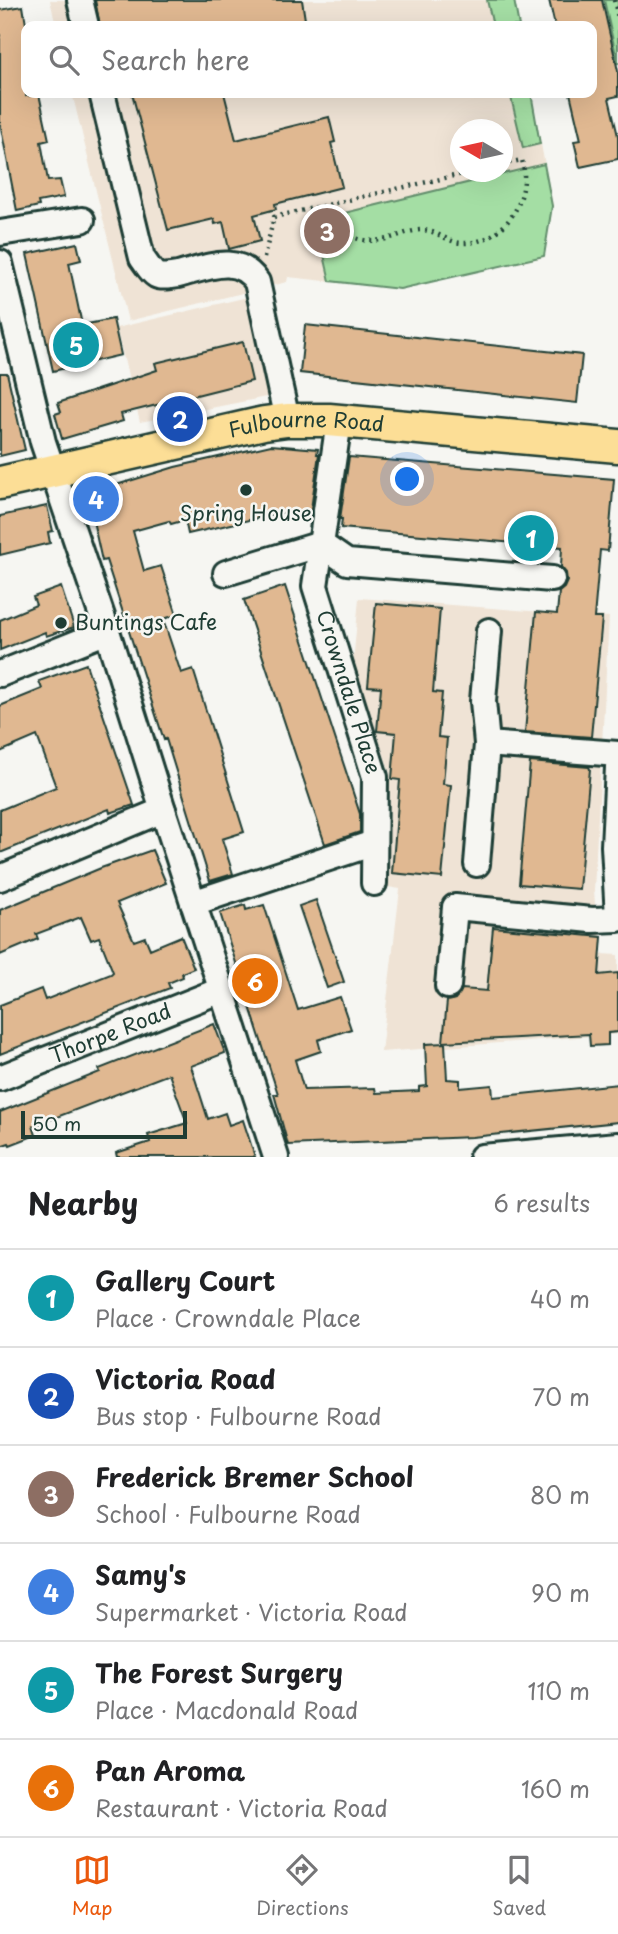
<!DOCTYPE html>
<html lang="en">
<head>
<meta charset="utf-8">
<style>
	body { margin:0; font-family:"Playpen Sans",sans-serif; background:#f2f2f2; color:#202124 }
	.compass { position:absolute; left:450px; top:119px; width:63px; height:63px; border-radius:50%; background:#fff; box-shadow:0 7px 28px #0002; rotate:279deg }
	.scale { position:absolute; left:21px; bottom:18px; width:166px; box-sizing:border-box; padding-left:7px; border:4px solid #1f3d34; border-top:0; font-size:19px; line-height:24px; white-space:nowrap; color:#1f3d34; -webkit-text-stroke:5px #f6f6f2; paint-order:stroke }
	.you { position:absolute; left:408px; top:480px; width:24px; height:24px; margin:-18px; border:5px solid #fff; border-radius:50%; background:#1a73e8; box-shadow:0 0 0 10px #1a73e833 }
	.badge { display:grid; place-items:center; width:46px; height:46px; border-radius:50%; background:#ea580c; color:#fff; font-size:23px; font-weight:700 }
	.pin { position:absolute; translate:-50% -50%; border:4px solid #fff; box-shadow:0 2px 7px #0006 }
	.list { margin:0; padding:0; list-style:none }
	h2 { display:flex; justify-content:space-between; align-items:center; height:91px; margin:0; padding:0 28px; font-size:30px }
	h2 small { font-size:23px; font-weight:400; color:#757577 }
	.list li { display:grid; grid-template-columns:46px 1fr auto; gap:21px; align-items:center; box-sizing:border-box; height:98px; padding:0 28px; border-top:2px solid #e0e0e0 }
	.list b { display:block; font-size:26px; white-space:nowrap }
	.list p { margin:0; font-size:23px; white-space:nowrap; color:#757577 }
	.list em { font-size:23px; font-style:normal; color:#757577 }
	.icon { flex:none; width:38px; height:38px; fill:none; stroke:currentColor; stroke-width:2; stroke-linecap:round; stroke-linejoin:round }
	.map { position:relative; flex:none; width:618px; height:1157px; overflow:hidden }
	.search { position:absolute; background:#fff; box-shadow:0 7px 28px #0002; left:21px; right:21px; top:21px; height:77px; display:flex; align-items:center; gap:18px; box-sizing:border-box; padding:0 24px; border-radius:14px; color:#757577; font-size:26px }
	.sheet { height:679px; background:#fff }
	nav { display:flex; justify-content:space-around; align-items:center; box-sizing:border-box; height:98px; border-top:2px solid #e0e0e0; background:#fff; font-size:19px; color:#757577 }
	nav a { display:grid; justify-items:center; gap:4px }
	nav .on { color:#ea580c }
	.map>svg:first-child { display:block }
	.built { fill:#efe3d5; fill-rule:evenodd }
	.green { fill:#a4dea4; stroke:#628e6c; stroke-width:2 }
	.building { fill:#e0b891; stroke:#1f3d34; stroke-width:2 }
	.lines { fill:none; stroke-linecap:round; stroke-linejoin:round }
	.minor-casing { stroke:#1f3d34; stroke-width:30 }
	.major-casing { stroke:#1f3d34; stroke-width:37 }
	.path { stroke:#1f3d34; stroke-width:4.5; stroke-dasharray:2 5; stroke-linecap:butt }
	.minor { stroke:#f6f6f2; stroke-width:24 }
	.major { stroke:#fcde96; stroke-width:32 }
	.poi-dot { fill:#1f3d34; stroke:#f6f6f2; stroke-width:2.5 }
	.labels { text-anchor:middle; stroke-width:5; stroke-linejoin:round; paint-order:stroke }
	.street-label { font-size:21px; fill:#1f3d34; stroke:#f6f6f2 }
	.poi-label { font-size:21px; fill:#1f3d34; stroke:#f6f6f2 }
</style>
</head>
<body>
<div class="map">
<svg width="618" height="1157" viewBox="0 0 618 1157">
	<rect width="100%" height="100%" fill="#f6f6f2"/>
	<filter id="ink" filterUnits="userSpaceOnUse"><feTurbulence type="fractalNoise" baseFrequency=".0143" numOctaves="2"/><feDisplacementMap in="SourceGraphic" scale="14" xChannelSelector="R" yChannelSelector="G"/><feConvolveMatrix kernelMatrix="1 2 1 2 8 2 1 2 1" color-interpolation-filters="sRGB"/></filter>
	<g filter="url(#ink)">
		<path class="built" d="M50,0H514L519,26H56Z
			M72,93H531L553,206L544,257L400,289L288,277L287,282L128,321ZM461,130H503V172H461Z
			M252,296L271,396L140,422L116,328Z
			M359,598L609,617L594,890L597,932L601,933V954L618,955V1034L381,1052L400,889L388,887L390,773L353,663Z"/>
		<path class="green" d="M487,0H514L519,26H493Z
			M604,0H618V64Z
			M510,93H531L540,144L523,148Z
			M544,164L552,206L544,256L400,289L330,281L316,220Z"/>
		<path class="building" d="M95,0H302L306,26H100Z
			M549,0H602L618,71V96L609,98L618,136V159L580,167L574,141L581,140L570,93H592V26H555Z
			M23,6L26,24V96L39,94L49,140L41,142L48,181L60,180L64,197L38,202L39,206L17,211L0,123V10Z
			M132,93H224L236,140L329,117L335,142L331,143L342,187L275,204L276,209L254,215L260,241L229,249L223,222L215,224L214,219L168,230Z
			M77,243L81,260L69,263L82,325L113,319L121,355L53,371L27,254Z
			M305,325L582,355L577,403L300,373Z
			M243,342L252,381L121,414L123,421L62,439L55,414L61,412L58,403L157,370L155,363Z
			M0,373H7L25,450L0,456Z
			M271,445L318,449L317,454H319L310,516L279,513L188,534L185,520L171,524L169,521L133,531L144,571L161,566L177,615L163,619L181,673L193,669L244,832L222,839L233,874L210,881L166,739L164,740L106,560L102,561L87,494L175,467Z
			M349,457L614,479L608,551L600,550L594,618H602L591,737L525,732L536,612L557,614L559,592L564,588L567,581L566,573L561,567L562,547L341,528L342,519H340Z
			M47,506L53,531L48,532L50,543L0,555V516Z
			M285,586L360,814V832L325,844L244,600Z
			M61,587L74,627L46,636L45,632L0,650V620L36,605L33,597Z
			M376,603L440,609L433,692L442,693L438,737L447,738L443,784L451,785L442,878L392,873L400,780L392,779L396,733L377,731L381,687L368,686Z
			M86,664L134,805L110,813L109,809L0,853V810L56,787L37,736L0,752V706L42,689L39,681Z
			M530,762L589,767L590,769L579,889L519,884Z
			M152,850L166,883L117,903L134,941L145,937L150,949L181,936L194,968L182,973L183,977L168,983L170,988L0,1054V1005L41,989L45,1000L111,974L113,972L99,937L91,940L81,917L36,934L38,939L0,955V910L101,868Z
			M316,900L344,982L327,988L299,906Z
			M245,905L246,910L264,905L298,1010L340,997L351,1029L318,1040L321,1051L295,1060L304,1090L375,1088L376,1093L419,1091V1087L427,1086L425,1044L445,1043L447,1079L460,1080V1088L492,1085L493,1097L618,1084V1122L472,1137L288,1145L274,1094H278L220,913Z
			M493,927L602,937L599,975L618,973V1032L608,1033V1045L590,1046L589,1034L443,1042L447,1001L455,999L462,989L487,991Z
			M214,1024L225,1053L191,1066L208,1119L225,1113L229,1125L243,1120L255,1157H117L116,1153L150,1142L148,1135L187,1123L169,1074L33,1126L36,1135L10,1145L9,1143L0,1146V1112L100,1072L99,1069Z"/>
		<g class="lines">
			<defs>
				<g id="minor">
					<path d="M80,0L86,26"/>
					<path d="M102,93L142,258C146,263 151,272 156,275C162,278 171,276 178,275C207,268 237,252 257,282L287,420"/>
					<path d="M0,233L82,220"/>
					<path d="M0,263L43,442L107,631L163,810L276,1157"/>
					<path id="s1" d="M339,421L315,586L375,777L374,883"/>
					<path d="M226,573L321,544L347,562L552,579"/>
					<path d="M0,674L107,631"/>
					<path d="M487,744L618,754"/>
					<path d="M618,767L614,846L618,917"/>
					<path d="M477,864L487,744L483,701L489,631"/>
					<path d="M0,878L163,810"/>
					<path d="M193,903L374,843"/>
					<path d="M448,986L455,907L592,920L618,919"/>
					<path id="s2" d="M0,1078L221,990"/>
					<path d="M482,1157L618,1145"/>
				</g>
				<g id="major">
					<path id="s3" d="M0,483L264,423L287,420H329L618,446"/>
				</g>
			</defs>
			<use href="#minor" class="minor-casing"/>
			<use href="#major" class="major-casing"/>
			<path class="path" d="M614,0L618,18
				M321,206C337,231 355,246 387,239C399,236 410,230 423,230C438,231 448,243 463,243C505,243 532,198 522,160L503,164
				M264,258L274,217L471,172"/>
			<use href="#minor" class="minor"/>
			<use href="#major" class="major"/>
		</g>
	</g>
	<g class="poi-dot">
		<circle cx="246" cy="490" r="7"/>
		<circle cx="61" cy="623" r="7"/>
	</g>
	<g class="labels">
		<g class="street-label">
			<text dy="7" stroke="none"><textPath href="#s3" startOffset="313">Fulbourne Road</textPath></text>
			<text dy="7" stroke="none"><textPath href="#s1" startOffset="278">Crowndale Place</textPath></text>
			<text dy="7" stroke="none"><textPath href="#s2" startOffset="119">Thorpe Road</textPath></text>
		</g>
		<g class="poi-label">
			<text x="246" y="521">Spring House</text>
			<text x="75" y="630" text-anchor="start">Buntings Cafe</text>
		</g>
	</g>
</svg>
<svg class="compass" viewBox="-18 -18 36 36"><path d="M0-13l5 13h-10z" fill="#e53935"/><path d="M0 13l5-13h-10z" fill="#757577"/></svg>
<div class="scale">50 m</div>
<div class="you"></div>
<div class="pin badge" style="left:531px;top:538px;background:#0f9aa8">1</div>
<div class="pin badge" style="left:180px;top:419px;background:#1a4fb4">2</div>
<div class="pin badge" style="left:327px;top:231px;background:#8d6e63">3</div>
<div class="pin badge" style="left:96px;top:499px;background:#3f7fe0">4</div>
<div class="pin badge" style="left:76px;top:345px;background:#0f9aa8">5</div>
<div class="pin badge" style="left:255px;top:981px;background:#e8710a">6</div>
<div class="search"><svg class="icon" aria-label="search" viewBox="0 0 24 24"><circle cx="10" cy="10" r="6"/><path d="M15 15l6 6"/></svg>Search here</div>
</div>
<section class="sheet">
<h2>Nearby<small>6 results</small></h2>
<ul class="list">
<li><span class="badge" style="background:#0f9aa8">1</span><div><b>Gallery Court</b><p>Place · Crowndale Place</p></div><em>40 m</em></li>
<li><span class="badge" style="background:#1a4fb4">2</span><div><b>Victoria Road</b><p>Bus stop · Fulbourne Road</p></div><em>70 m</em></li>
<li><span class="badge" style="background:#8d6e63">3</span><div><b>Frederick Bremer School</b><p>School · Fulbourne Road</p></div><em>80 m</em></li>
<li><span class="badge" style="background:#3f7fe0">4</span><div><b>Samy's</b><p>Supermarket · Victoria Road</p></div><em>90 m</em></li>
<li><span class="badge" style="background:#0f9aa8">5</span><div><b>The Forest Surgery</b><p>Place · Macdonald Road</p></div><em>110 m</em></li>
<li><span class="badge" style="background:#e8710a">6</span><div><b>Pan Aroma</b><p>Restaurant · Victoria Road</p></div><em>160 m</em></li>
</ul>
</section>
<nav>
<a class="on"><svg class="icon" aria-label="map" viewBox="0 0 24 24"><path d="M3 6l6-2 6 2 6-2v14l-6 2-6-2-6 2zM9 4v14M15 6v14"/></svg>Map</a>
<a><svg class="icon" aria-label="directions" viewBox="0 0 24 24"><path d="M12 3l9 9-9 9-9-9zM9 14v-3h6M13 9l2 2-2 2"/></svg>Directions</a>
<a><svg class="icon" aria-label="saved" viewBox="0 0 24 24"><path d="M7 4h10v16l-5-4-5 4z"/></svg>Saved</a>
</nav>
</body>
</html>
